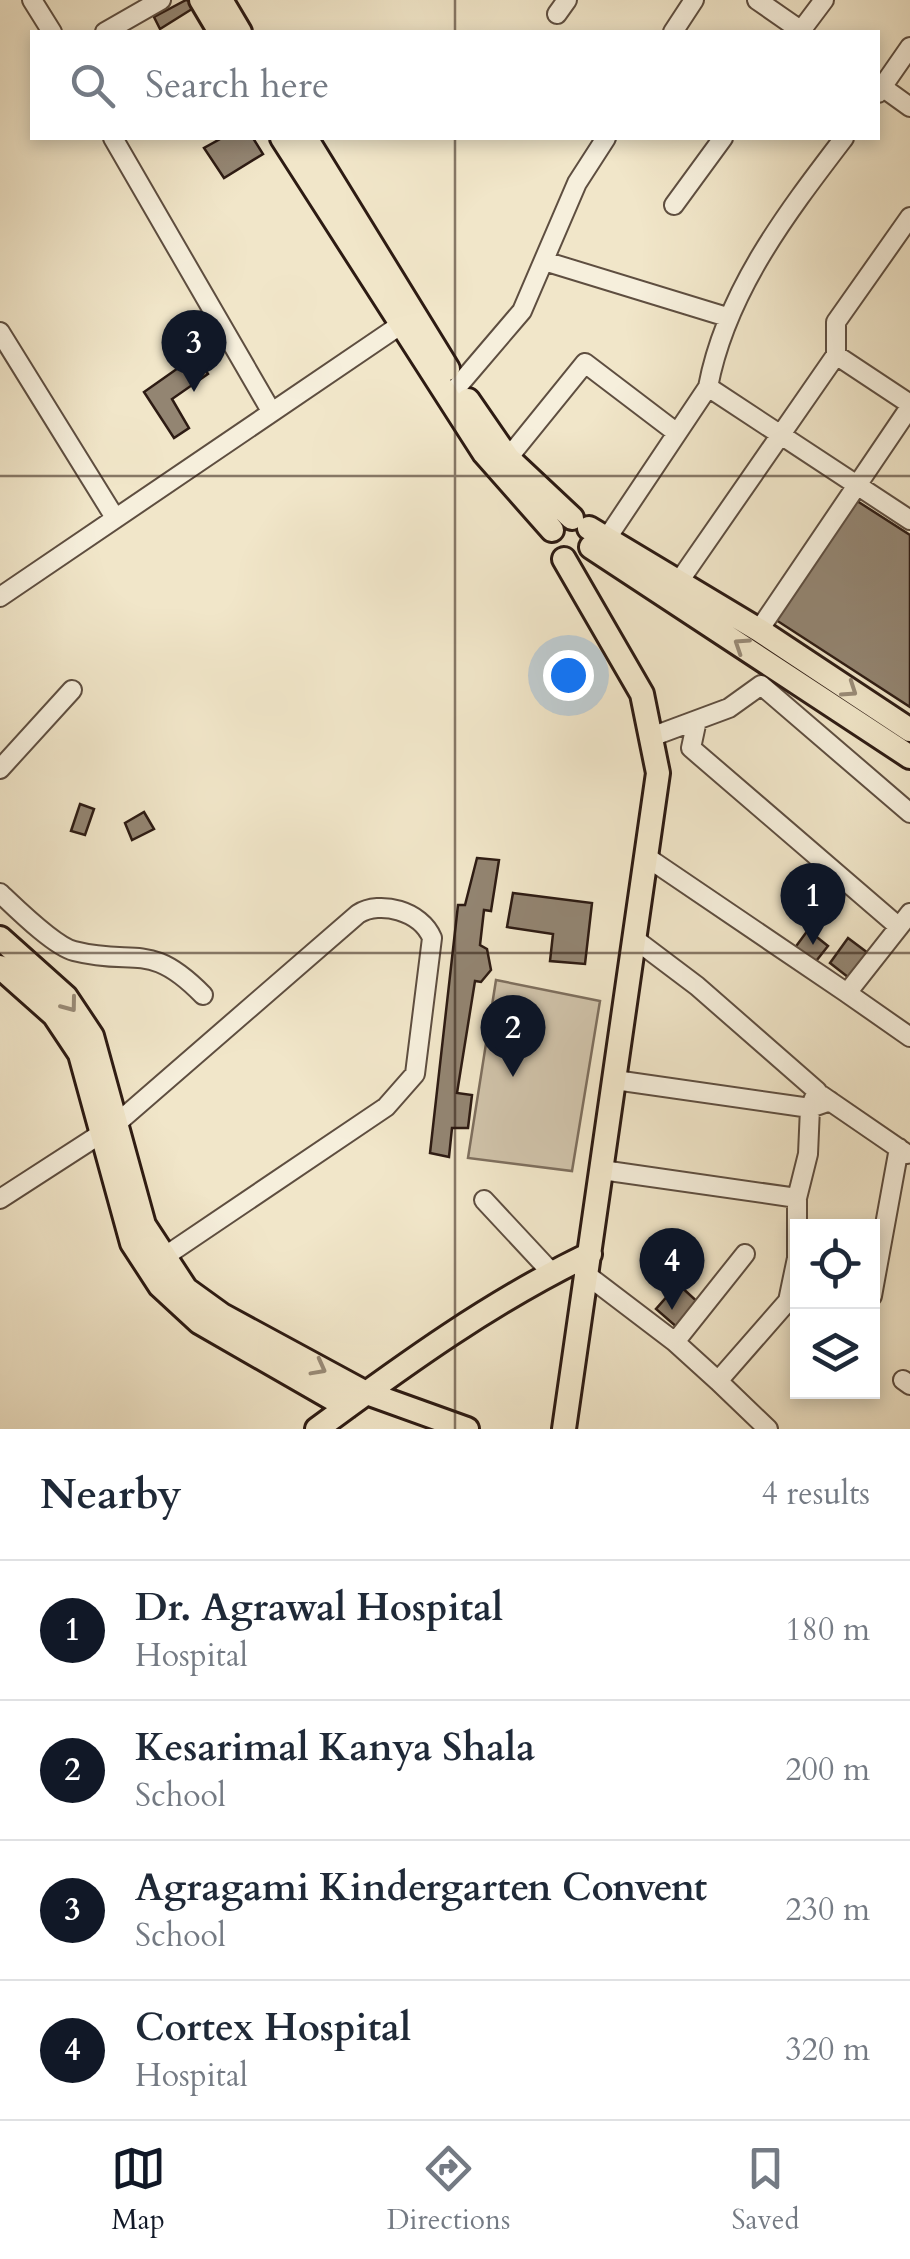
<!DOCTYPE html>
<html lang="en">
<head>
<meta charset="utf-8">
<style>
	body { margin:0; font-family:Cardo,serif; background:#f6f6f7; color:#1f2937 }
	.controls { position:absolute; right:30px; bottom:30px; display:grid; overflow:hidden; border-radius:0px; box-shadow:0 5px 15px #0003 }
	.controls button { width:90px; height:90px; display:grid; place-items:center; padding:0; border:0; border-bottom:2px solid #e0e1e3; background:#fff; color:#1f2937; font:50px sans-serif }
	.you { position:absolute; left:568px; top:675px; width:35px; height:35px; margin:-25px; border:8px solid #fff; border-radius:50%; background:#1a73e8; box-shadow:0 0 0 15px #1a73e833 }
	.badge { display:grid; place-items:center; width:65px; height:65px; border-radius:50%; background:#111827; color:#fff; font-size:32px; font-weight:700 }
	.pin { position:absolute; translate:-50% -82px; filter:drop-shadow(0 2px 5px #0008) }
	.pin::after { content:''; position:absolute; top:52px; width:35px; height:30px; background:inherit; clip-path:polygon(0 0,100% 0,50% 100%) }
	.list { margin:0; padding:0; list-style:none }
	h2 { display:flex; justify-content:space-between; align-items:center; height:130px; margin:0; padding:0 40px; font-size:42px }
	h2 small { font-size:32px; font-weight:400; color:#747a83 }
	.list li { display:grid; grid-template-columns:65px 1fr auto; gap:30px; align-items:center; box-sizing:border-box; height:140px; padding:0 40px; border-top:2px solid #e0e1e3 }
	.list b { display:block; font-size:38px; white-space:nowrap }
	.list p { margin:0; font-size:32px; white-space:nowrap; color:#747a83 }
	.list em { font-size:32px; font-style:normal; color:#747a83 }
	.icon { flex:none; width:55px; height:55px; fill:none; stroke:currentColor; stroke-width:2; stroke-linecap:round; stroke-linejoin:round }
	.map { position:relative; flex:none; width:910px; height:1429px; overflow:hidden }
	.search { position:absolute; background:#fff; box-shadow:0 5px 15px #0003; left:30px; right:30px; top:30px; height:110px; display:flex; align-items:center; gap:25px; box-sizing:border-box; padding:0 35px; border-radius:0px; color:#747a83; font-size:38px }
	.sheet { height:690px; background:#fff }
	nav { display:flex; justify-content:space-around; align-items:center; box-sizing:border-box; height:140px; border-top:2px solid #e0e1e3; background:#fff; font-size:28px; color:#747a83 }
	nav a { display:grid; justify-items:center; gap:5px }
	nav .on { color:#111827 }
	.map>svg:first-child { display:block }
	.green { fill:#d0c3aa; stroke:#7e6f5e; stroke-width:2.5 }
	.building { fill:#938572; stroke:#2d1b13; stroke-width:2.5 }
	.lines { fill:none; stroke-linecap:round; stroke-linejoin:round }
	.minor-casing { stroke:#5e4e40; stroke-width:22 }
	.major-casing { stroke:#2d1b13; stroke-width:28 }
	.minor { stroke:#f6efdc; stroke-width:18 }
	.major { stroke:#f1e6c9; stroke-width:22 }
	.oneway { stroke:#998b77 }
	.grid { fill:none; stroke:#2d1b13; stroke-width:2.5; stroke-opacity:0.55 }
</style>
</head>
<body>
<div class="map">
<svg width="910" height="1429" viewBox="0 0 910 1429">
	<rect width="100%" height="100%" fill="#f1e6c9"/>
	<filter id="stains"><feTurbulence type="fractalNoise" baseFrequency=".002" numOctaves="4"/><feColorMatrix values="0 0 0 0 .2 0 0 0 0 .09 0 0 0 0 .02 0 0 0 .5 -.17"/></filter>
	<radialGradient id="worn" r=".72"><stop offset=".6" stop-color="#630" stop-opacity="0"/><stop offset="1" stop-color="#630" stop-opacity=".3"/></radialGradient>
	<path class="green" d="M496,980L600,1001L572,1171L468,1158Z"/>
	<path class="building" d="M186,0L200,4L160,29L154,17Z
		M222,138H253L263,154L224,178L204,148Z
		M214,336L221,348L201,363L208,374L172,399L189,428L174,438L144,392L181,366L177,360Z
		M854,499L910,535V707L776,620Z
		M80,804L94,809L85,835L71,831Z
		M144,812L154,829L132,840L125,823Z
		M477,858L499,860L491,911L484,910L480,945L487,949L491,970L481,982L475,981L457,1093L472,1095L468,1128H452L449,1157L430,1153L458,905H465Z
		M513,893L592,903L585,964L550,961L553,934L507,927Z
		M808,930L828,946L813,965L794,949Z
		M848,938L872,956L853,981L830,963Z
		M678,1284L701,1305L679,1329L656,1309Z"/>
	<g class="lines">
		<defs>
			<path id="minor" d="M32,0L52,32
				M757,0L803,32
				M557,14L567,0
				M105,32L161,0
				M673,32L694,0
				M800,32L824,0
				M878,84L910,107
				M878,93L910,47
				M113,138L271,411
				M674,205L723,138
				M544,261L727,317
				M0,332L114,516
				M836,355V322L910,217
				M458,386L522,311L577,183L606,138
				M708,387C726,292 786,214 844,138
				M508,458L585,363L677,433
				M601,547L708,387L910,520
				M680,580L836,355L910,404
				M0,597L412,317
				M759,630L910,407
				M697,720L691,748L899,927L910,913
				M651,737L729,708L761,685L910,813
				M0,769L72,690
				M648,858L847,993
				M0,893C16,908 54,946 74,951C136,967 149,940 203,995
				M899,927L847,993L910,1037
				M615,1080L810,1108L817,1091L697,986L636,940
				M821,1095L907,1154
				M602,1170L797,1198L808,1154L810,1108L830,1101
				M0,1199L116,1124L358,914C380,900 421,911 432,938L415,1074L386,1107L155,1263
				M484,1200L551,1272
				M587,1275L675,1342L718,1381
				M872,1296L899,1148
				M675,1342L745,1254
				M903,1380L910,1385
				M768,1429L718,1381L788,1301L797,1258V1198"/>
			<path id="major" d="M201,0L220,32
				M221,0L240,32
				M282,138L484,453L552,530
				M306,138L448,369
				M468,400L508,458L572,518
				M589,528L759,630L910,730
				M591,547L910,757
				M0,938L66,997L92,1036L144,1225L186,1289L222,1315L364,1392L467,1429
				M0,967L54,1015L80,1054L132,1243L160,1286L199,1322L347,1407
				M317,1429C404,1365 492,1301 590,1254
				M564,1429L658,773L642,694L564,559"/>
		</defs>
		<use href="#minor" class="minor-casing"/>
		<use href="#major" class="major-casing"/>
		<use href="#minor" class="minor"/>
		<use href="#major" class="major"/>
	</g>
	<defs><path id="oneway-chevron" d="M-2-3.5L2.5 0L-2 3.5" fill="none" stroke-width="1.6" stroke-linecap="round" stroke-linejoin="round" transform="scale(2.5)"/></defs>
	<g class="oneway">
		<use href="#oneway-chevron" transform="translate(741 645) rotate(-147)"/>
		<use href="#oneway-chevron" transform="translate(850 690) rotate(34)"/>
		<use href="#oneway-chevron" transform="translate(70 1005) rotate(53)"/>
		<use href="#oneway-chevron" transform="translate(319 1368) rotate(28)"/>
	</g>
	<path class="grid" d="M455,0V32M455,138V1429M0,476H910M0,953H910"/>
	<rect width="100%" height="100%" filter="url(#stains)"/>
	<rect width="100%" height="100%" fill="url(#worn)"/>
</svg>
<div class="controls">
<button><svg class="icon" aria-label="locate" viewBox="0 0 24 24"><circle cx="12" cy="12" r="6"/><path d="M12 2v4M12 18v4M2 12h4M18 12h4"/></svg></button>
<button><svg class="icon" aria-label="layers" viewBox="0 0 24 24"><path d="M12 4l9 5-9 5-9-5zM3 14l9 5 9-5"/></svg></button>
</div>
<div class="you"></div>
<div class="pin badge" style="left:813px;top:945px">1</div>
<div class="pin badge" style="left:513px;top:1077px">2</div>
<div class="pin badge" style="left:194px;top:392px">3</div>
<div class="pin badge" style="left:672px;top:1310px">4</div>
<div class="search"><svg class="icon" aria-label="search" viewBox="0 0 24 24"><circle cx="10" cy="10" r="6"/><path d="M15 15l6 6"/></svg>Search here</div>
</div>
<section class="sheet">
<h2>Nearby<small>4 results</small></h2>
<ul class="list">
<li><span class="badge">1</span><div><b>Dr. Agrawal Hospital</b><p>Hospital</p></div><em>180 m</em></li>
<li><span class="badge">2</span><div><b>Kesarimal Kanya Shala</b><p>School</p></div><em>200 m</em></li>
<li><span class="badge">3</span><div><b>Agragami Kindergarten Convent</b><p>School</p></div><em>230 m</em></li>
<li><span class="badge">4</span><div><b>Cortex Hospital</b><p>Hospital</p></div><em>320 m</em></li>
</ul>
</section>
<nav>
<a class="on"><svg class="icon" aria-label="map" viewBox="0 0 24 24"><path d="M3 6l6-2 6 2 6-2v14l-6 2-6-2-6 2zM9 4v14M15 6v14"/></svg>Map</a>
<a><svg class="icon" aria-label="directions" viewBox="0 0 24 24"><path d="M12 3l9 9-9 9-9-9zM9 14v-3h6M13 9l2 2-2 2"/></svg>Directions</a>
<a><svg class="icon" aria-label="saved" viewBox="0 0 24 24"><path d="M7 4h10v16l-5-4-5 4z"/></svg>Saved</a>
</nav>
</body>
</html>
